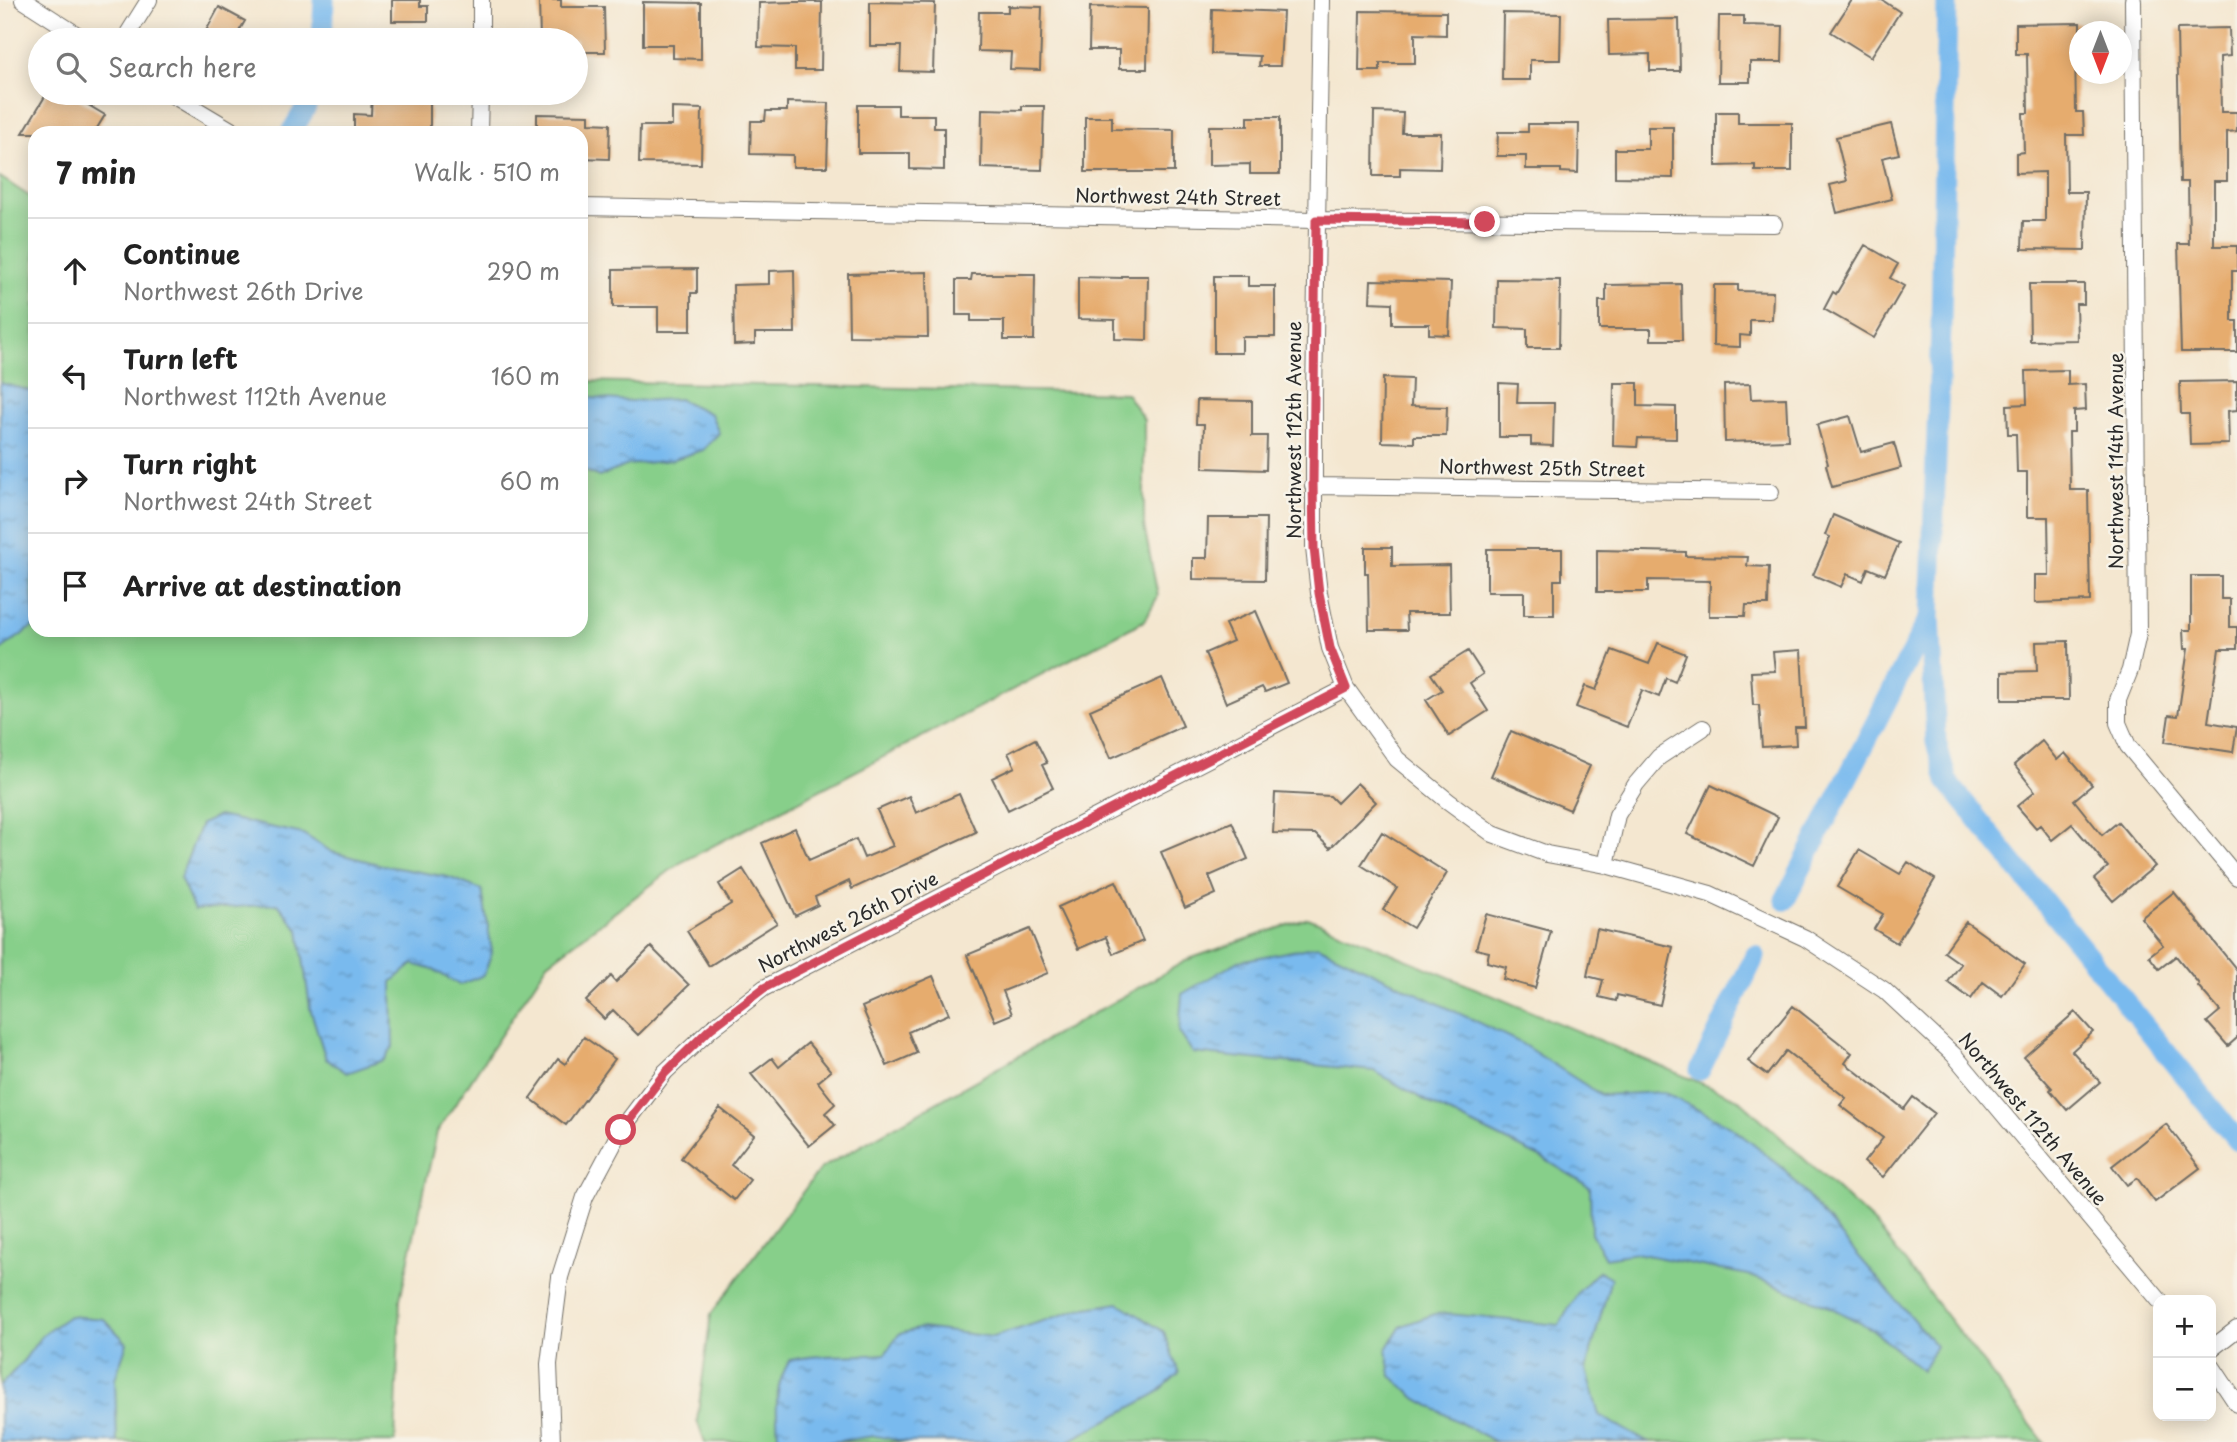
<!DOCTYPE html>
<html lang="en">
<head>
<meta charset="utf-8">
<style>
	body { margin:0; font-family:"Playpen Sans",sans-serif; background:#f6f6f6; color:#222 }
	.controls { position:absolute; right:21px; bottom:21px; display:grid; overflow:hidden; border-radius:14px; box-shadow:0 4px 18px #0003 }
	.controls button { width:63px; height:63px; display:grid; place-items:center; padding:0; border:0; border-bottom:2px solid #e0e0e0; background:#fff; color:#222; font:35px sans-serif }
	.compass { position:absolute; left:2069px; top:21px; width:63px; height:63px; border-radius:50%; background:#fff; box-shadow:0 4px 18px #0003; rotate:180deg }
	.stop { position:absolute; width:21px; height:21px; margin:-16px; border:5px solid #d1495b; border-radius:50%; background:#fff }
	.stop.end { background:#d1495b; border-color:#fff; box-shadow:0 2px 7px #0008 }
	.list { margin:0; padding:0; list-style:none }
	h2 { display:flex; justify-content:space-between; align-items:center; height:91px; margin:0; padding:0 28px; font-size:30px }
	h2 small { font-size:23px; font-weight:400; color:#767676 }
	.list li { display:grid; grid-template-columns:46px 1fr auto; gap:21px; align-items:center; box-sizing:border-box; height:105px; padding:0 28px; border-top:2px solid #e0e0e0 }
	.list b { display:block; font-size:26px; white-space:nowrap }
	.list p { margin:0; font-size:23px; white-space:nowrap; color:#767676 }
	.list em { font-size:23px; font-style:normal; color:#767676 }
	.icon { flex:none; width:38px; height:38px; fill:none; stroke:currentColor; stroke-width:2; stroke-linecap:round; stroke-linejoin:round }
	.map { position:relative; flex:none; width:2237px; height:1442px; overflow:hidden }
	.search { position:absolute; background:#fff; box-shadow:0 4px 18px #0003; left:28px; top:28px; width:560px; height:77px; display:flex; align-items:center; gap:18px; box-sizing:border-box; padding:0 24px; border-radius:38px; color:#767676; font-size:26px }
	.panel { position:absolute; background:#fff; box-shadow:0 4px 18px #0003; left:28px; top:126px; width:560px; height:511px; border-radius:21px }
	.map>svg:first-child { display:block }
	.grass { fill:#87cf8a; stroke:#597d5a; stroke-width:2 }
	.water { fill:url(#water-ripples); stroke:#52728c; stroke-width:2 }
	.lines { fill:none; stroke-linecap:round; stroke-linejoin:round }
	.canal { stroke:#79baee; stroke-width:21 }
	.building { fill:#e6ac6e }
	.street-casing { stroke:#716d65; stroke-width:18 }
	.street { stroke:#fff; stroke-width:16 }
	.route { stroke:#d1495b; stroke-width:9 }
	.labels { text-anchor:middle; stroke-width:5; stroke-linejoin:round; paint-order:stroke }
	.street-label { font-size:19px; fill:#2b2b2b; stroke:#f7f3e8 }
</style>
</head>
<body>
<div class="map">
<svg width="2237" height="1442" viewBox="0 0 2237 1442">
	<defs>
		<pattern id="water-ripples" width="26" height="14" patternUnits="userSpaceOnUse" patternTransform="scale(1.75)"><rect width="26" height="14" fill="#79baee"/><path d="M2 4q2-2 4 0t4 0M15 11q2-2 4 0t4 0" fill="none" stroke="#6397c1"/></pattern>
	</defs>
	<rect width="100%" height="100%" fill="#f7f3e8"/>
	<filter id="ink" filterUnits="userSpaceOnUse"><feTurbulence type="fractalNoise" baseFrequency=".0143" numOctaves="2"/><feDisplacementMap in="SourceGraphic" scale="14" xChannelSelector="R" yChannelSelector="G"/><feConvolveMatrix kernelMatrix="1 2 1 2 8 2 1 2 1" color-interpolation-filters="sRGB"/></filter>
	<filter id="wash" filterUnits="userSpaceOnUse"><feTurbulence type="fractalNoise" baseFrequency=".00686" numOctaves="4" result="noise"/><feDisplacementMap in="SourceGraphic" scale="28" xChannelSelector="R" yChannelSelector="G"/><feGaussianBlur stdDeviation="1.57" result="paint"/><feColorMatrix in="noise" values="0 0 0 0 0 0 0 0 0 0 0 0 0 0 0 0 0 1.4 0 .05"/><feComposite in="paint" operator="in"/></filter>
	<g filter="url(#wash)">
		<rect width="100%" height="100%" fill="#f4e7d0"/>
		<path class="grass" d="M0,177L35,200V630H581V381L1126,393L1144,420V526L1158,596L1144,621L680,863L548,963L437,1132L400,1299L395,1442H0Z
			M1308,918L1739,1099L1877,1226L2044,1442H705L697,1421L711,1314L820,1169L1189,959Z"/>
		<path class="water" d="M0,383L35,392V557L31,584L35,625L0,650Z
			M581,397L631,401L679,399L711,414L719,433L703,450L671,460L628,465L599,477L581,469Z
			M218,816L303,834L332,852L386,866L448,877L482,890L492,952L484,975L459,985L434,970L413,964L392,982L393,1047L384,1060L347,1073L326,1059L310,1008L299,930L278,904L194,910L180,878L201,824Z
			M1318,946L1519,1042L1601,1095L1663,1092L1729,1125L1783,1168L1936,1346L1922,1371L1872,1329L1826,1305L1748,1275L1636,1253L1605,1258L1591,1233L1590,1187L1544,1159L1433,1105L1374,1071L1193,1053L1179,1032L1182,994L1239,961Z
			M1599,1271L1611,1278L1586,1370L1599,1415L1647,1442H1495L1417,1399L1391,1376L1387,1349L1401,1326L1438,1313L1559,1325L1579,1291Z
			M1119,1303L1164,1332L1179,1373L1156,1394L1067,1442H907L875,1436L832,1442H787L778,1436C776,1406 774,1386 790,1360C821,1353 853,1357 885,1354L899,1334L921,1328L993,1337L1080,1309Z
			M69,1316L104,1319L127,1343L115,1379L117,1442H0V1386L24,1360L42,1335Z"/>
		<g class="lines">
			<path class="canal" d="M1947,0L1941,327L1930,616L1936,742L1947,781L2237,1140
				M322,40L324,0
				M291,133L306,107L309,93
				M1785,900L1929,618
				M1700,1070L1755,956"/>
		</g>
		<g id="blocks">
			<path class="building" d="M392,0H420V6H428V21H392Z
				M539,0H561V7H604L605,52H576V40H540Z
				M1852,0H1882L1900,12L1871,57L1831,32Z
				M643,2L701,3V59L673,58V45H643Z
				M795,2H822L821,70H795V48L758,47L759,3Z
				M870,2L935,3L933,72L900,71L901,46H870Z
				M1008,6L1042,7L1040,70L1010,69L1011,52L978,51L979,12H1008Z
				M219,7L245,21L234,40H201Z
				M1090,7L1148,8L1147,69H1119V50H1089Z
				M1212,9L1283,12L1280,66H1259L1260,56L1211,54Z
				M1360,11L1446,12V35L1415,34V63H1380V71H1359Z
				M1503,13L1561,14L1560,60H1530V80H1502Z
				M1719,16H1744V25L1783,26L1782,62H1750V82H1718Z
				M1679,19L1680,71H1650V54L1609,55L1608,20Z
				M2080,23V49H2075L2076,112H2083L2084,135H2066L2067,192H2086L2085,250L2022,249L2023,221H2045V172L2016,173V153L2024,152L2023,113H2028L2027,54H2016V24Z
				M2229,28L2230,56L2220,57L2221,112H2237V131L2227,132V181H2214V246H2237V271H2232V321H2237V352H2181L2178,244H2189L2188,182H2180L2177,29Z
				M47,93H68L105,115L94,133H23Z
				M372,93H430V133H354V114L371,115Z
				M787,102L829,103L827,167H793V155L750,154L751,121H765L766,111H787Z
				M858,105H898V115H934V128H944V170L910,169V153H858Z
				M1022,106H1044L1042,170L981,168L982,109L1022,110Z
				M672,108L702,109L701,164L639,163L640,126H672Z
				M1374,112L1403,113L1402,133H1441L1440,169L1400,168V176H1373Z
				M1716,112H1738V123H1792V171H1755V165L1716,166Z
				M537,114L589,115V123L610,124L609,159L581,158V133H537Z
				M1085,117H1112V129L1174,130V172H1085Z
				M1248,117H1280V174H1250V164L1209,165V126H1248Z
				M1528,124H1579L1578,173L1561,172V169H1526V156H1497L1498,132H1528Z
				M1891,124L1899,154L1882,158L1892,199L1837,213L1830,185L1847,181L1836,137Z
				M1648,127H1673V178L1615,177V149H1648Z
				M1865,245L1898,264L1890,278L1904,286L1874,338L1824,309L1833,292L1836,294Z
				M697,269V293H691V331H658V307H613V270Z
				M794,270L795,333H755V344L734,345L733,285L769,284V271Z
				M927,272L928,337L849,336L848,274Z
				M972,274H1035L1034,340H1004V321H971V315H956V280H971Z
				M1122,276H1148L1147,340L1115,339V320L1078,319V277L1122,278Z
				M1214,276H1248V286H1275V337H1242V353H1214Z
				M1497,279L1560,280L1559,348H1527V329L1496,328Z
				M1371,280L1451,282L1449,335L1429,334V324H1392V303L1370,302Z
				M1681,284L1682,340H1651V329H1599V301H1606V285Z
				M2029,284H2084V304H2076L2077,340L2030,341Z
				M1714,285H1738V291L1773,292L1772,320H1750V336L1740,335V347L1713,346Z
				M2068,370V385L2085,384L2086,410L2074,411V432H2069L2070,490H2088L2090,601L2035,603V575H2049L2048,517H2027V472H2017L2016,434H2008L2007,405L2027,404L2026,371Z
				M1383,378L1412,379L1411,406L1447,407L1446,436H1414V443L1382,442Z
				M2237,381V410L2228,411L2229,444L2190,445L2189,414H2181L2180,382Z
				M1499,383L1518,384L1517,403H1554L1553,446L1531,445V437H1499Z
				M1614,383H1638V406L1676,407V439L1638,438L1637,447L1613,446Z
				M1750,384L1751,399L1786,398L1788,440L1725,442L1724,385Z
				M1197,400L1252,401V436H1267L1266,470L1203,468L1204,424H1196Z
				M1850,416L1861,452L1894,443L1901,468L1832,487L1826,465L1828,464L1817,425Z
				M1833,515L1899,543L1885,575L1868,568L1863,581L1847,574L1841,587L1813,575L1830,537L1825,535Z
				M1208,518H1266L1265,580L1193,579V558H1207Z
				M1365,547H1392V566L1449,565L1450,613H1406L1407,630H1369L1368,573H1365Z
				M1487,549H1562V580H1554V615H1524V592H1487Z
				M1597,550L1686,552V556L1748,557L1747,566L1769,567L1768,605H1746L1745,616H1709L1710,581L1648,580V592H1597Z
				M2191,576H2221V599H2230V627H2237V649H2219L2208,722L2237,727L2233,752L2165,742L2169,715L2178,716L2188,649H2184L2183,630H2191Z
				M1256,611L1287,683L1265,692L1262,687L1226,703L1205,653L1233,641L1225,624Z
				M2068,641L2069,700H2002V672L2037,671L2036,642Z
				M1658,643L1686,654L1675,682L1666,678L1659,697L1642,690L1627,727L1576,707L1585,686L1596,690L1612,650L1649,664Z
				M1801,650L1805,727H1795L1796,745L1762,747L1759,705H1753L1751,672L1775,671L1773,652Z
				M1468,651L1483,674L1470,683L1488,711L1449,736L1426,700L1442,690L1431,674Z
				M1162,678L1183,726L1111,758L1090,710Z
				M1511,731L1590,766L1570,810L1491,776Z
				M1035,739L1047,763L1042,765L1053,788L1008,810L992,778L1015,767L1008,753Z
				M2042,741L2057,760L2065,753L2092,785L2074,800L2102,835L2118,822L2155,866L2113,901L2094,879L2108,867L2072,824L2052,840L2040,825L2036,828L2017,806L2035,791L2014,765Z
				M1357,783L1376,802L1330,848L1315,834L1273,833L1275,793L1330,796L1337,803Z
				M1711,785L1778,817L1754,866L1687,834Z
				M959,794L976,832L852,889L849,881L815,897L818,905L795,916L762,843L795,828L809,860L856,839L864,858L893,846L877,810L909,796L916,813Z
				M1232,822L1248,859L1209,876L1216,894L1185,908L1161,852Z
				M1382,832L1447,873L1413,928L1383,910L1397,888L1361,865Z
				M1859,850L1900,874L1908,862L1935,879L1897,943L1874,929L1883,914L1837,887Z
				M743,869L777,923L709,966L687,931L731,904L719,884Z
				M1116,881L1143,941L1113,954L1106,937L1078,949L1058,907Z
				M2174,892L2237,970V1038L2228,1046L2207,1022L2220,1011L2198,986L2199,984L2176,956L2159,969L2149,956L2163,945L2141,918Z
				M1486,914L1551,931L1535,988L1503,979L1506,967L1487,962L1489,952L1476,949Z
				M1966,922L2025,964L2002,996L1983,982L1971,999L1948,982L1961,964L1944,952Z
				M1030,929L1048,973L1003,991L1012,1014L995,1021L967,955Z
				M1597,929L1673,947L1660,1005L1617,995L1616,1001L1599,997L1603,980L1587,976Z
				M651,947L689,985L638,1035L613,1010L604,1019L586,1001L611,976L616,982Z
				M933,976L949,1014L908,1032L917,1053L887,1066L862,1007Z
				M1793,1006L1852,1053L1845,1063L1904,1109L1913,1097L1934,1113L1883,1177L1864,1162L1883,1138L1840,1105L1846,1098L1786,1051L1767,1075L1748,1061Z
				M2075,1012L2093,1032L2072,1051L2100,1082L2067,1110L2050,1090L2052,1088L2024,1057Z
				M584,1037L615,1059L566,1125L530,1098L558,1059L565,1064Z
				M808,1043L831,1071L818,1082L835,1104L825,1113L835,1125L809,1146L751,1074L772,1058L779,1067Z
				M720,1108L754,1135L731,1165L750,1180L734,1200L681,1158Z
				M2166,1124L2200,1168L2155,1202L2137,1178L2127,1185L2112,1166Z"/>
		</g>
	</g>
	<g filter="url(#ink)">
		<use href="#blocks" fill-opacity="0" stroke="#716d65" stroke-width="2"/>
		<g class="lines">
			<defs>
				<path id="street" d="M23,0L85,40
					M1321,0L1314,394V548L1319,593L1330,648L1346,688L1397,759L1448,801L1493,834L1547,854L1606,865L1710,894L1805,938L1884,990L1954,1055L2159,1300
					M2133,0L2138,634L2130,670L2118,700V723L2128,746L2237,877
					M124,40L149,0
					M481,40V0
					M169,93L236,133
					M479,133L480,93
					M581,207L1316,220L1774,224
					M1313,486L1771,492
					M1606,865L1617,815L1636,784L1659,757L1703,728
					M2211,1349L2237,1329
					M2211,1365L2237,1404
					M552,1442L549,1364L560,1277L585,1197L621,1130L665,1072L711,1029L764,988L1346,688"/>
			</defs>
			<use href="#street" class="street-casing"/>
			<use href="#street" class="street"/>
		</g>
	</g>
	<g class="lines" filter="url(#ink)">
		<path class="route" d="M621,1130L665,1073L710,1029L764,988L1346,688L1330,648L1319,593L1314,548L1313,481L1316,220L1485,222"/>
	</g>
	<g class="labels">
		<g class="street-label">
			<text transform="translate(1178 197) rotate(1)" y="7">Northwest 24th Street</text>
			<text transform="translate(1294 430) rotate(-90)" y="7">Northwest 112th Avenue</text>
			<text transform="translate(2116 461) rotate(-90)" y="7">Northwest 114th Avenue</text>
			<text transform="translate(1542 468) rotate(1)" y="7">Northwest 25th Street</text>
			<text transform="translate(848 922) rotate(-27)" y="7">Northwest 26th Drive</text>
			<text transform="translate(2033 1119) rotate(50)" y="7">Northwest 112th Avenue</text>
		</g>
	</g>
</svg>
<div class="controls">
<button>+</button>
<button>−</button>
</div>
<svg class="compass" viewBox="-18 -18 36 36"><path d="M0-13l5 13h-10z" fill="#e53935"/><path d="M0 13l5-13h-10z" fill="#767676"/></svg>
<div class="stop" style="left:621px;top:1130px"></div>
<div class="stop end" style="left:1485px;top:222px"></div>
<div class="search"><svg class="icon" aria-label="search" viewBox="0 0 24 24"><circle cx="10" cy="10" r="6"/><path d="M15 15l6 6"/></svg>Search here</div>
<section class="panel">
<h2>7 min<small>Walk · 510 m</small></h2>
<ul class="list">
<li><svg class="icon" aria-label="ahead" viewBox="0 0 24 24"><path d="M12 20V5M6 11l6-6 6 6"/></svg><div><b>Continue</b><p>Northwest 26th Drive</p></div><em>290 m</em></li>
<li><svg class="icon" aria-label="left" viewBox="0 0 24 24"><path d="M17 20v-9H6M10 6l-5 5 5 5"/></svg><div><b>Turn left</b><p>Northwest 112th Avenue</p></div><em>160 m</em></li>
<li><svg class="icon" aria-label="right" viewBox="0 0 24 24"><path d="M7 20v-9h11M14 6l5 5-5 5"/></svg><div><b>Turn right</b><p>Northwest 24th Street</p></div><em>60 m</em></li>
<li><svg class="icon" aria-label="arrive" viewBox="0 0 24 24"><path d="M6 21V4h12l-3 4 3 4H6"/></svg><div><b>Arrive at destination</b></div></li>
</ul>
</section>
</div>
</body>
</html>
